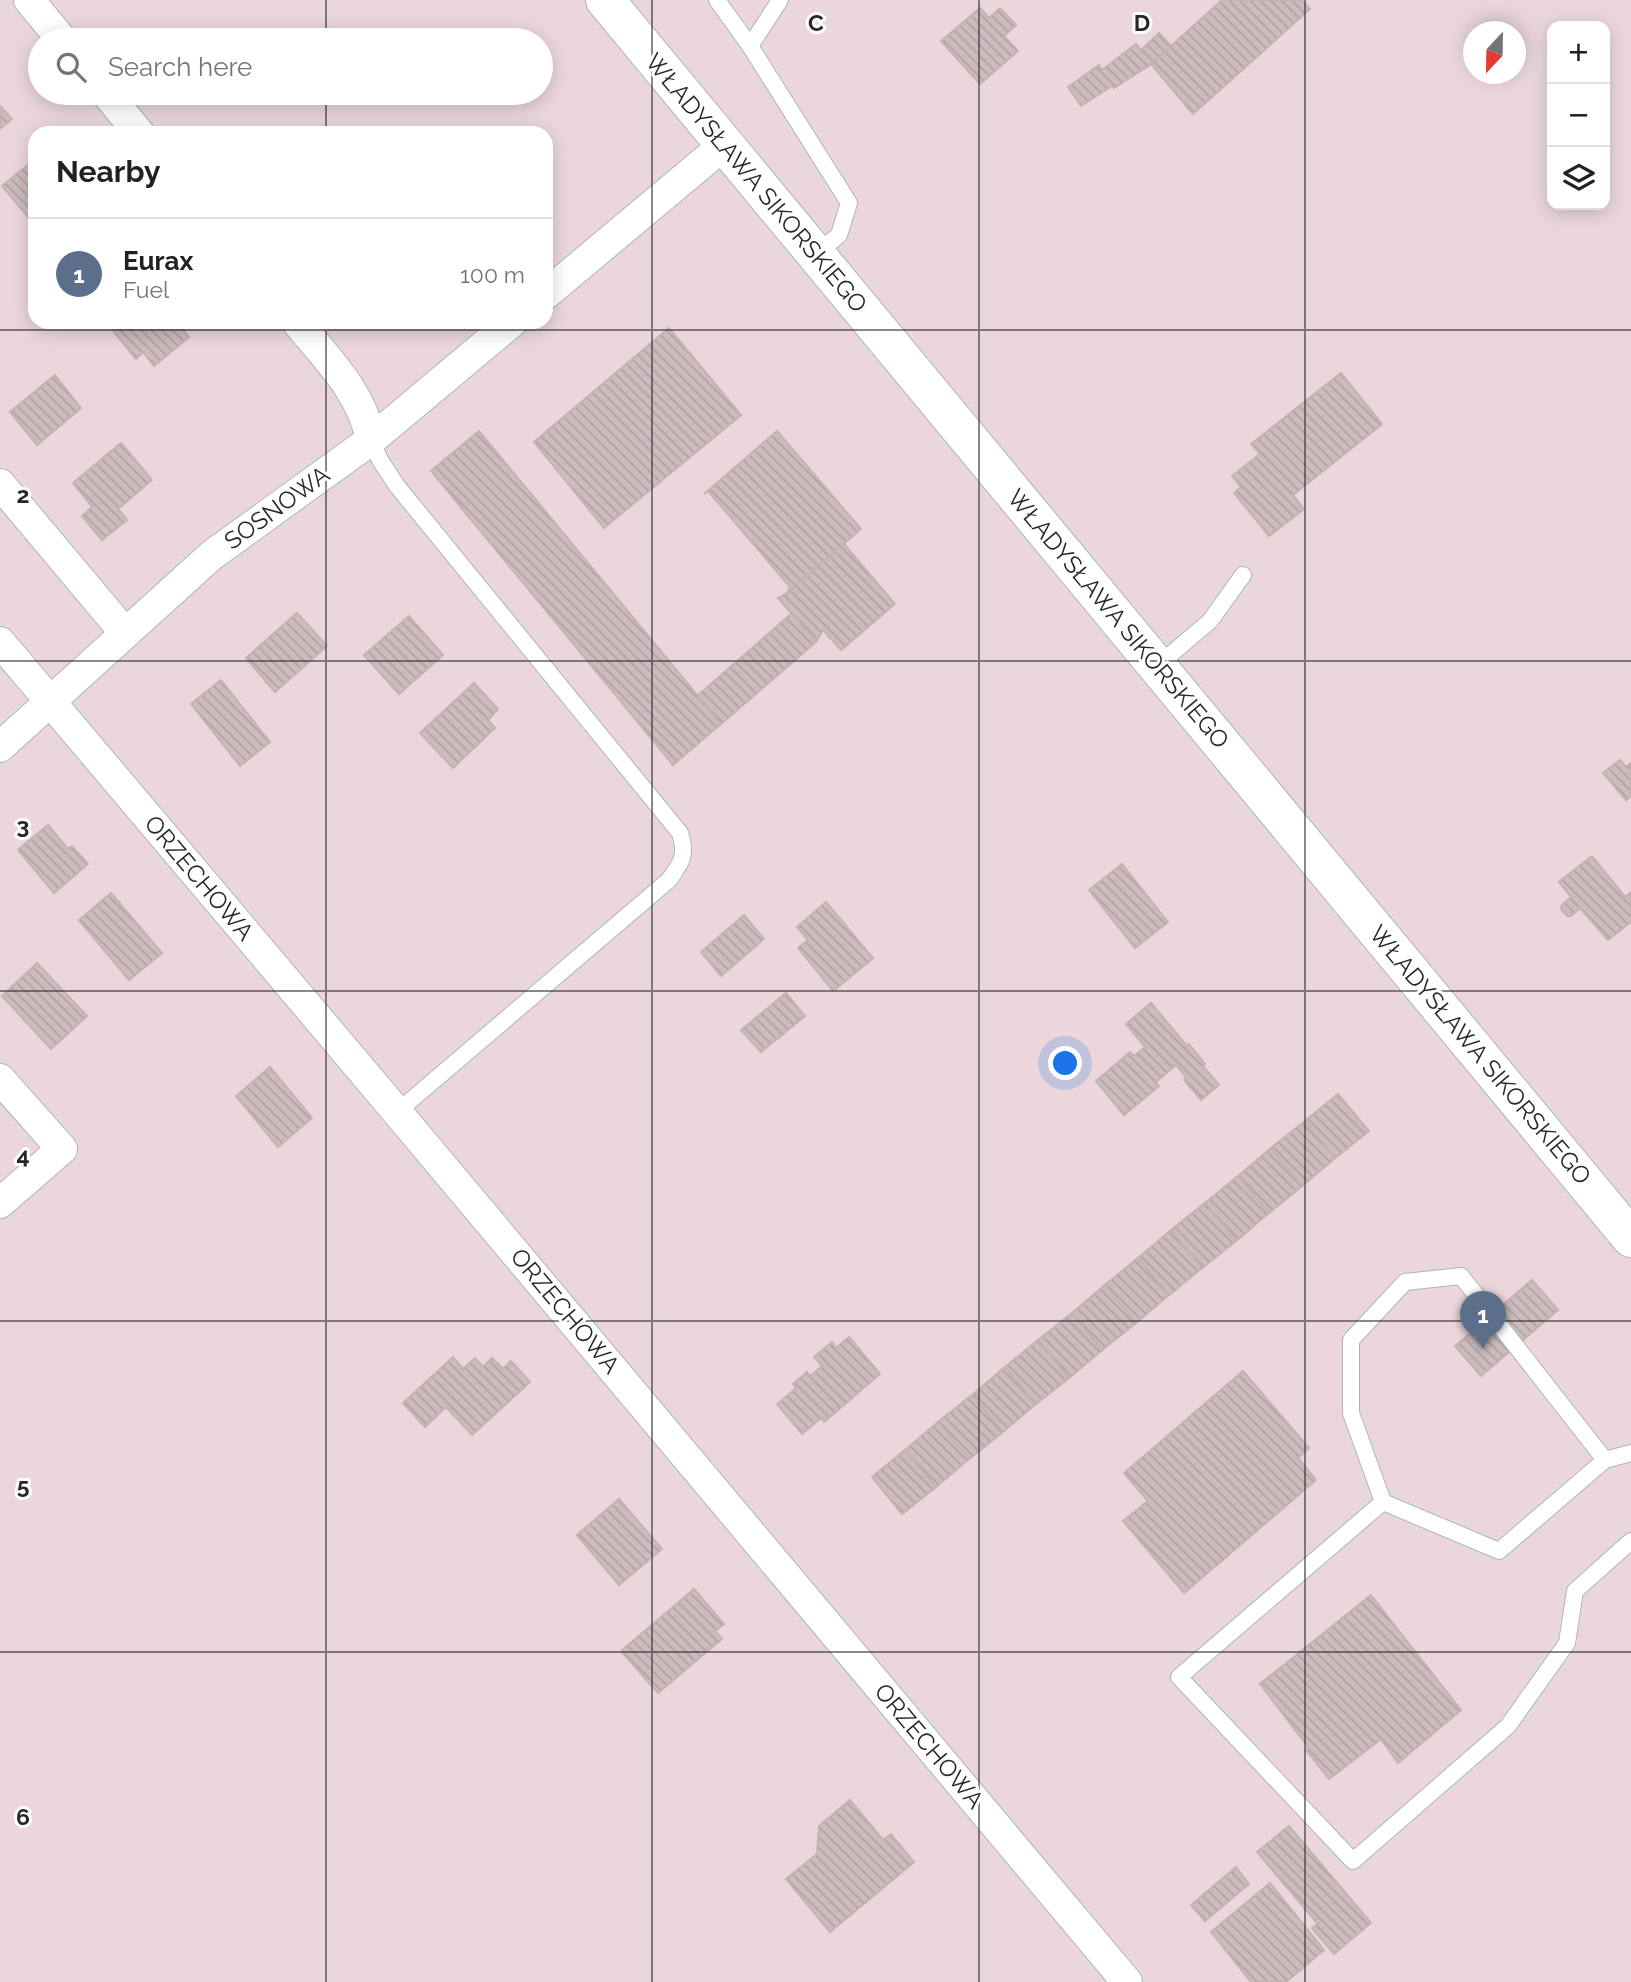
<!DOCTYPE html>
<html lang="en">
<head>
<meta charset="utf-8">
<style>
	body { margin:0; font-family:Raleway,sans-serif; background:#f6f6f6; color:#202124 }
	.controls { position:absolute; right:21px; top:21px; display:grid; overflow:hidden; border-radius:14px; box-shadow:0 4px 18px #0003 }
	.controls button { width:63px; height:63px; display:grid; place-items:center; padding:0; border:0; border-bottom:2px solid #e0e0e0; background:#fff; color:#202124; font:35px sans-serif }
	.compass { position:absolute; left:1463px; top:21px; width:63px; height:63px; border-radius:50%; background:#fff; box-shadow:0 4px 18px #0003; rotate:202deg }
	.you { position:absolute; left:1066px; top:1064px; width:24px; height:24px; margin:-18px; border:5px solid #fff; border-radius:50%; background:#1a73e8; box-shadow:0 0 0 10px #1a73e833 }
	.badge { display:grid; place-items:center; width:46px; height:46px; border-radius:50%; background:#277f87; color:#fff; font-size:23px; font-weight:700 }
	.pin { position:absolute; translate:-50% -58px; filter:drop-shadow(0 2px 4px #0008) }
	.pin::after { content:''; position:absolute; top:37px; width:24px; height:21px; background:inherit; clip-path:polygon(0 0,100% 0,50% 100%) }
	.list { margin:0; padding:0; list-style:none }
	h2 { display:flex; justify-content:space-between; align-items:center; height:91px; margin:0; padding:0 28px; font-size:30px }
	h2 small { font-size:23px; font-weight:400; color:#757577 }
	.list li { display:grid; grid-template-columns:46px 1fr auto; gap:21px; align-items:center; box-sizing:border-box; height:112px; padding:0 28px; border-top:2px solid #e0e0e0 }
	.list b { display:block; font-size:26px; white-space:nowrap }
	.list p { margin:0; font-size:23px; white-space:nowrap; color:#757577 }
	.list em { font-size:23px; font-style:normal; color:#757577 }
	.icon { flex:none; width:38px; height:38px; fill:none; stroke:currentColor; stroke-width:2; stroke-linecap:round; stroke-linejoin:round }
	.map { position:relative; flex:none; width:1631px; height:1982px; overflow:hidden }
	.search { position:absolute; background:#fff; box-shadow:0 4px 18px #0003; left:28px; top:28px; width:525px; height:77px; display:flex; align-items:center; gap:18px; box-sizing:border-box; padding:0 24px; border-radius:38px; color:#757577; font-size:26px }
	.panel { position:absolute; background:#fff; box-shadow:0 4px 18px #0003; left:28px; top:126px; width:525px; height:203px; border-radius:21px }
	.map>svg:first-child { display:block }
	.building { fill:url(#building-back-hatch); stroke:#c6b1b3; stroke-width:2 }
	.lines { fill:none; stroke-linecap:round; stroke-linejoin:round }
	.lane-casing { stroke:#a8b8b9; stroke-width:18 }
	.street-casing { stroke:#a8b8b9; stroke-width:32 }
	.secondary-casing { stroke:#a8b8b9; stroke-width:40 }
	.lane { stroke:#fff; stroke-width:16 }
	.street { stroke:#fff; stroke-width:30 }
	.secondary { stroke:#fff; stroke-width:38 }
	.grid { fill:none; stroke:#272727; stroke-width:2; stroke-opacity:0.55 }
	.labels { text-anchor:middle; stroke-width:6; stroke-linejoin:round; paint-order:stroke }
	.street-label { font-size:24px; fill:#272727; stroke:#fff }
	.grid-label { font-size:23px; text-anchor:middle; font-weight:bold; fill:#272727; stroke:#fff; stroke-width:6; stroke-linejoin:round; paint-order:stroke }
</style>
</head>
<body>
<div class="map">
<svg width="1631" height="1982" viewBox="0 0 1631 1982">
	<defs>
		<pattern id="building-back-hatch" width="6" height="6" patternUnits="userSpaceOnUse" patternTransform="scale(1.75)"><rect width="6" height="6" fill="#ccbcbe"/><path d="M-1 5l2 2M0 0l6 6M5-1l2 2" fill="none" stroke="#afa2a3"/></pattern>
	</defs>
	<rect width="100%" height="100%" fill="#ebd7db"/>
	<path class="building" d="M1222,0H1302L1310,9L1193,114L1151,64Z
		M980,8L989,18L1000,8L1016,25L1004,36L1018,51L980,84L941,41Z
		M1159,33L1171,46L1150,65L1114,88L1112,86L1081,106L1068,87L1099,65L1102,70L1136,44L1141,50Z
		M0,106L12,119L0,129Z
		M35,159V220L32,222L2,186Z
		M124,322H177L189,337L154,366L143,352L136,359L113,331Z
		M669,328L741,415L604,528L534,442Z
		M1341,373L1382,424L1293,495L1304,509L1269,536L1234,493L1241,487L1232,476L1260,454L1251,444Z
		M55,375L81,408L37,445L10,412Z
		M479,431L721,724L673,765L431,471Z
		M777,431L861,529L787,593L790,587L708,491L704,494Z
		M121,443L152,480L118,509L127,520L102,540L82,516L92,507L73,483Z
		M844,544L895,604L841,650L823,630L816,642L778,598L787,593Z
		M297,613L327,646L275,692L246,658Z
		M792,613L816,642L721,724L697,696Z
		M409,616L443,655L399,694L364,655Z
		M221,680L270,742L240,766L191,704Z
		M474,683L498,709L488,720L495,728L453,768L420,733Z
		M1620,760L1626,767L1631,763V796L1626,800L1603,773Z
		M48,825L68,849L72,846L88,864L54,893L18,850Z
		M1592,856L1625,897L1631,892V922L1608,940L1580,908L1571,916H1567L1561,909L1562,905L1571,897L1559,882Z
		M1122,864L1168,922L1135,948L1089,890Z
		M111,893L162,953L129,980L79,920Z
		M826,902L873,958L833,991L798,948L808,940L797,927Z
		M744,915L764,939L721,976L701,952Z
		M37,963L87,1016L51,1049L2,996Z
		M786,993L805,1016L761,1052L741,1030Z
		M1151,1003L1187,1046L1189,1044L1205,1064L1203,1066L1219,1085L1201,1100L1184,1080L1186,1077L1176,1065L1156,1082L1159,1086L1124,1115L1096,1081L1130,1052L1134,1056L1145,1047L1126,1024Z
		M270,1067L312,1118L278,1147L236,1096Z
		M1338,1094L1369,1131L1335,1158L1305,1121Z
		M1305,1121L1335,1158L1302,1186L1271,1148Z
		M1271,1148L1302,1186L1269,1213L1238,1176Z
		M1238,1176L1269,1213L1236,1241L1205,1203Z
		M1205,1203L1236,1241L1202,1268L1171,1230Z
		M1171,1230L1202,1268L1169,1295L1138,1258Z
		M1138,1258L1169,1295L1136,1323L1105,1285Z
		M1532,1280L1558,1310L1481,1376L1455,1346Z
		M1105,1285L1136,1323L1102,1350L1072,1313Z
		M1072,1313L1102,1350L1069,1378L1038,1340Z
		M849,1337L880,1374L824,1422L821,1418L802,1434L777,1404L796,1388L793,1384L807,1372L810,1376L822,1366L814,1357L832,1342L836,1348Z
		M1038,1340L1069,1378L1036,1404L1005,1367Z
		M453,1357L463,1369L475,1358L483,1367L492,1358L503,1369L511,1361L530,1382L472,1435L446,1407L425,1427L403,1403Z
		M1005,1367L1036,1404L1003,1432L972,1395Z
		M1243,1371L1309,1448L1298,1458L1316,1480L1184,1593L1123,1521L1148,1501L1124,1473Z
		M972,1395L1003,1432L969,1459L938,1422Z
		M938,1422L969,1459L936,1487L905,1450Z
		M905,1450L936,1487L902,1514L872,1477Z
		M619,1499L662,1549L619,1585L577,1535Z
		M694,1589L724,1624L715,1631L722,1639L658,1693L621,1651Z
		M1371,1595L1461,1710L1398,1763L1381,1739L1329,1779L1306,1750L1308,1747L1260,1684Z
		M850,1800L883,1840L891,1834L914,1862L830,1932L786,1879L817,1854L819,1826Z
		M1289,1826L1371,1923L1334,1954L1312,1928L1318,1924L1257,1852Z
		M1236,1867L1249,1884L1205,1921L1191,1905Z
		M1270,1883L1324,1950L1286,1982H1251L1211,1932Z"/>
	<g class="lines">
		<defs>
			<path id="lane" d="M717,0L750,46L849,203L839,235L816,254
				M750,46L780,0
				M371,440L380,460L397,486L680,833C687,855 682,862 669,880L397,1112
				M1157,666L1210,621L1243,575
				M1631,1453L1605,1460L1499,1551L1383,1502L1179,1677L1353,1861L1508,1726L1567,1643L1575,1591L1631,1541
				M1383,1502L1351,1413V1340L1405,1282L1461,1276L1605,1460"/>
			<path id="street" d="M29,0L62,40
				M106,93L139,133
				M546,294L724,145
				M297,322C327,359 362,392 371,440
				M0,484L125,633
				M0,642L397,1112L1127,1982
				M0,747L212,555L371,440L512,322
				M0,1079L62,1149L0,1203"/>
			<path id="secondary" d="M605,0L1631,1238"/>
		</defs>
		<use href="#lane" class="lane-casing"/>
		<use href="#street" class="street-casing"/>
		<use href="#secondary" class="secondary-casing"/>
		<use href="#lane" class="lane"/>
		<use href="#street" class="street"/>
		<use href="#secondary" class="secondary"/>
	</g>
	<path class="grid" d="M326,0V40M652,0V1982M979,0V1982M1305,0V1982M326,93V133M326,322V1982M0,330H1631M0,661H1631M0,991H1631M0,1321H1631M0,1652H1631"/>
	<g class="labels">
		<g class="street-label">
			<text transform="translate(756 183) rotate(50)" y="8">WŁADYSŁAWA SIKORSKIEGO</text>
			<text transform="translate(277 508) rotate(-36)" y="8">SOSNOWA</text>
			<text transform="translate(1118 619) rotate(50)" y="8">WŁADYSŁAWA SIKORSKIEGO</text>
			<text transform="translate(199 878) rotate(50)" y="8">ORZECHOWA</text>
			<text transform="translate(1480 1055) rotate(50)" y="8">WŁADYSŁAWA SIKORSKIEGO</text>
			<text transform="translate(565 1311) rotate(50)" y="8">ORZECHOWA</text>
			<text transform="translate(929 1746) rotate(50)" y="8">ORZECHOWA</text>
		</g>
	</g>
	<g class="grid-label">
		<text x="816" y="31">C</text>
		<text x="1142" y="31">D</text>
		<text x="23" y="503">2</text>
		<text x="23" y="834">3</text>
		<text x="23" y="1164">4</text>
		<text x="23" y="1494">5</text>
		<text x="23" y="1825">6</text>
	</g>
</svg>
<div class="controls">
<button>+</button>
<button>−</button>
<button><svg class="icon" aria-label="layers" viewBox="0 0 24 24"><path d="M12 4l9 5-9 5-9-5zM3 14l9 5 9-5"/></svg></button>
</div>
<svg class="compass" viewBox="-18 -18 36 36"><path d="M0-13l5 13h-10z" fill="#e53935"/><path d="M0 13l5-13h-10z" fill="#757577"/></svg>
<div class="you"></div>
<div class="pin badge" style="left:1483px;top:1349px;background:#5c6f8a">1</div>
<div class="search"><svg class="icon" aria-label="search" viewBox="0 0 24 24"><circle cx="10" cy="10" r="6"/><path d="M15 15l6 6"/></svg>Search here</div>
<section class="panel">
<h2>Nearby<small></small></h2>
<ul class="list">
<li><span class="badge" style="background:#5c6f8a">1</span><div><b>Eurax</b><p>Fuel</p></div><em>100 m</em></li>
</ul>
</section>
</div>
</body>
</html>
